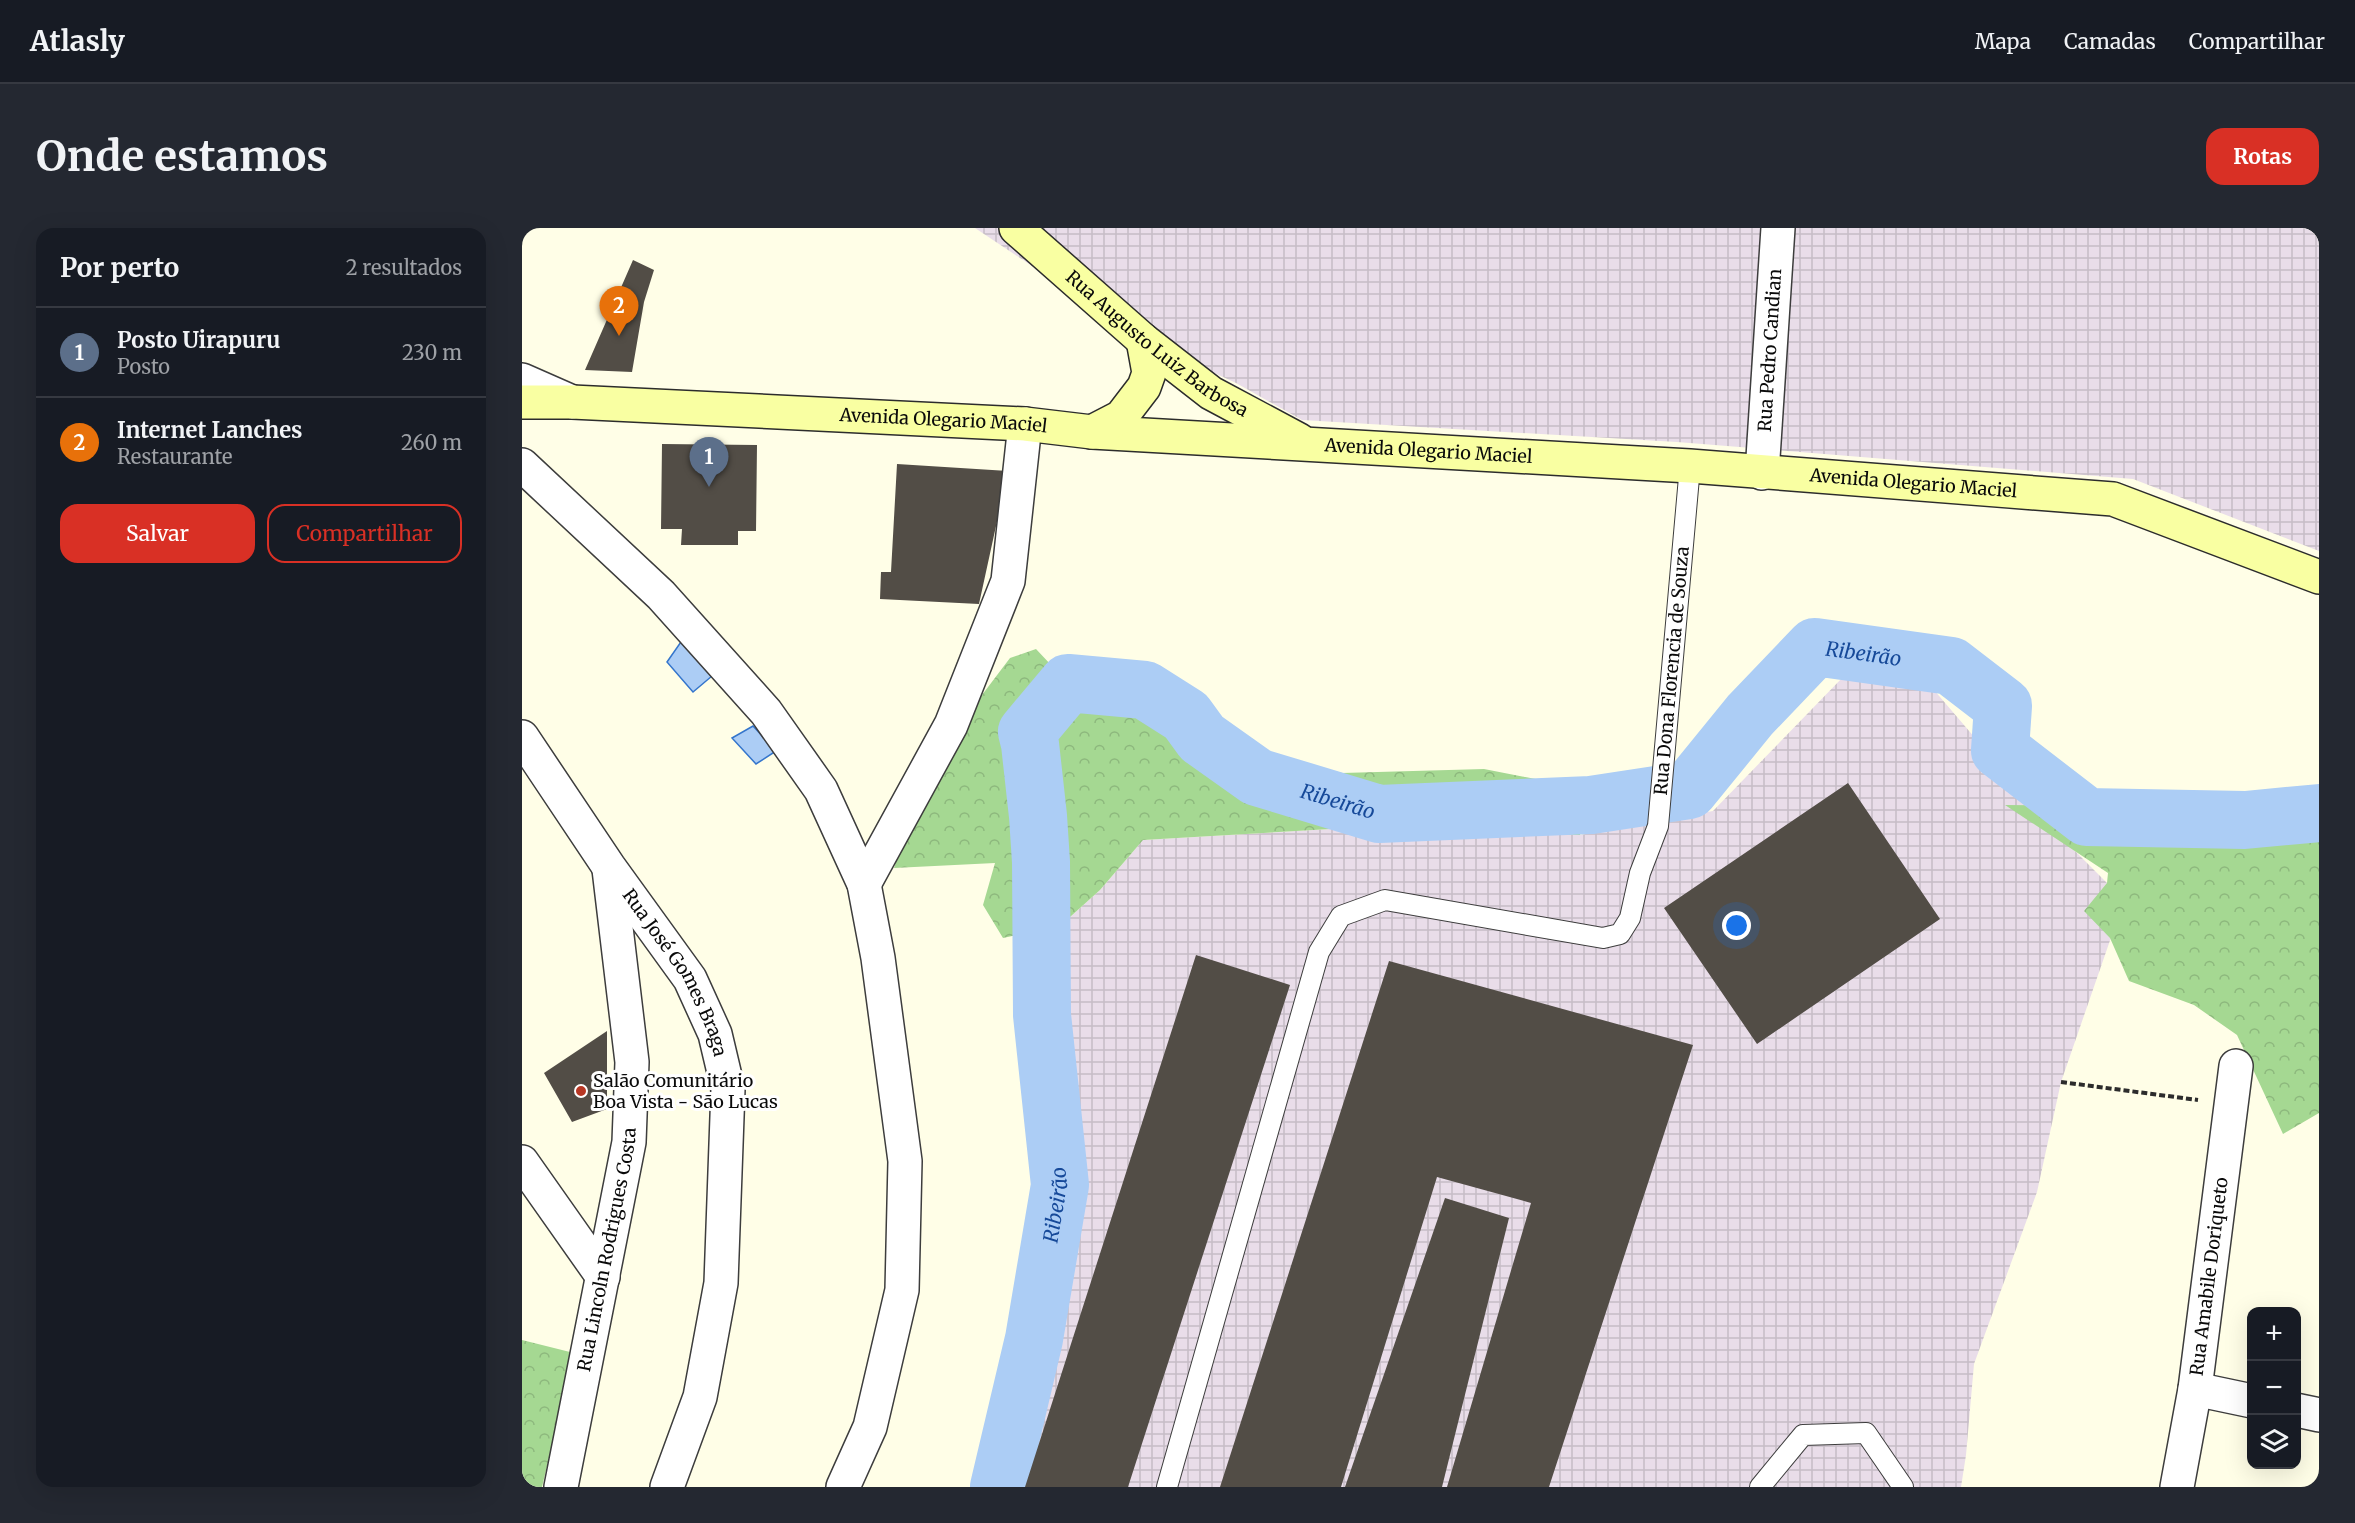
<!DOCTYPE html>
<html lang="pt">
<head>
<meta charset="utf-8">
<style>
	body { margin:0; font-family:Merriweather,serif; background:#242831; color:#f1f3f6 }
	.controls { position:absolute; right:18px; bottom:18px; display:grid; overflow:hidden; border-radius:12px; box-shadow:0 6px 24px #0002 }
	.controls button { width:54px; height:54px; display:grid; place-items:center; padding:0; border:0; border-bottom:2px solid #363941; background:#171b24; color:#f1f3f6; font:30px sans-serif }
	.you { position:absolute; left:1215px; top:698px; width:21px; height:21px; margin:-15px; border:4px solid #fff; border-radius:50%; background:#1a73e8; box-shadow:0 0 0 9px #1a73e833 }
	.badge { display:grid; place-items:center; width:39px; height:39px; border-radius:50%; background:#d93025; color:#fff; font-size:20px; font-weight:700 }
	.pin { position:absolute; translate:-50% -50px; filter:drop-shadow(0 2px 3px #0008) }
	.pin::after { content:''; position:absolute; top:32px; width:21px; height:18px; background:inherit; clip-path:polygon(0 0,100% 0,50% 100%) }
	.list { margin:0; padding:0; list-style:none }
	h2 { display:flex; justify-content:space-between; align-items:center; height:78px; margin:0; padding:0 24px; font-size:26px }
	h2 small { font-size:20px; font-weight:400; color:#9ea1a6 }
	.list li { display:grid; grid-template-columns:39px 1fr auto; gap:18px; align-items:center; box-sizing:border-box; height:90px; padding:0 24px; border-top:2px solid #363941 }
	.list b { display:block; font-size:22px; white-space:nowrap }
	.list p { margin:0; font-size:20px; white-space:nowrap; color:#9ea1a6 }
	.list em { font-size:20px; font-style:normal; color:#9ea1a6 }
	.actions { display:flex; gap:12px; padding:18px 24px }
	.actions a { flex:1; padding:14px 0; border:2px solid #d93025; border-radius:18px; text-align:center; font-size:21px; color:#d93025 }
	.actions .main { background:#d93025; color:#fff }
	.icon { flex:none; width:33px; height:33px; fill:none; stroke:currentColor; stroke-width:2; stroke-linecap:round; stroke-linejoin:round }
	.map { position:relative; flex:none; width:1797px; height:1259px; overflow:hidden; border-radius:18px }
	header { display:flex; align-items:center; gap:36px; box-sizing:border-box; height:84px; padding:0 30px; background:#171b24; border-bottom:2px solid #363941 }
	header strong { font-size:28px }
	nav { display:flex; gap:33px; margin-inline-start:auto; font-size:21px }
	.intro { display:flex; align-items:center; justify-content:space-between; box-sizing:border-box; height:144px; padding:0 36px }
	h1 { margin:0; font-size:42px }
	.button { padding:15px 27px; border-radius:18px; background:#d93025; color:#fff; font-size:21px; font-weight:700 }
	main { display:flex; gap:36px; padding:0 36px }
	aside { flex:1; background:#171b24; border-radius:18px; box-shadow:0 6px 24px #0002 }
	.map>svg:first-child { display:block }
	.industrial { fill:url(#industrial-grid) }
	.forest { fill:url(#forest-crowns) }
	.water { fill:#accdf5; stroke:#3475cc; stroke-width:1.5 }
	.lines { fill:none; stroke-linecap:round; stroke-linejoin:round }
	.river { stroke:#accdf5; stroke-width:58 }
	.building { fill:#524d46 }
	.service-casing { stroke:#3d3d3d; stroke-width:22 }
	.minor-casing { stroke:#3d3d3d; stroke-width:36 }
	.secondary-casing { stroke:#2c2c2c; stroke-width:36 }
	.path { stroke:#2c2c2c; stroke-width:4; stroke-dasharray:6 3; stroke-linecap:butt }
	.service { stroke:#fff; stroke-width:20 }
	.minor { stroke:#fff; stroke-width:33 }
	.secondary { stroke:#f9ffa2; stroke-width:33 }
	.poi-dot { fill:#b73724; stroke:#fff; stroke-width:2 }
	.labels { text-anchor:middle; stroke-width:6; stroke-linejoin:round; paint-order:stroke }
	.street-label { font-size:18px; fill:#0a0a0a; stroke:#fff }
	.poi-label { font-size:18px; fill:#0a0a0a; stroke:#fff; text-anchor:start }
	.water-label { font-size:20px; font-style:italic; fill:#164999; stroke:#fff }
</style>
</head>
<body>
<header>
<strong>Atlasly</strong>
<nav><a>Mapa</a><a>Camadas</a><a>Compartilhar</a></nav>
</header>
<div class="intro"><h1>Onde estamos</h1><a class="button">Rotas</a></div>
<main>
<aside>
<h2>Por perto<small>2 resultados</small></h2>
<ul class="list">
<li><span class="badge" style="background:#5c6f8a">1</span><div><b>Posto Uirapuru</b><p>Posto</p></div><em>230 m</em></li>
<li><span class="badge" style="background:#e8710a">2</span><div><b>Internet Lanches</b><p>Restaurante</p></div><em>260 m</em></li>
</ul>
<div class="actions"><a class="main">Salvar</a><a>Compartilhar</a></div>
</aside>
<div class="map">
<svg width="1797" height="1259" viewBox="0 0 1797 1259">
	<defs>
		<pattern id="industrial-grid" width="8" height="8" patternUnits="userSpaceOnUse" patternTransform="scale(1.5)"><rect width="8" height="8" fill="#e9dde9"/><path d="M0 4h8M4 0v8" fill="none" stroke="#c6bcc6"/></pattern>
		<pattern id="forest-crowns" width="20" height="18" patternUnits="userSpaceOnUse" patternTransform="scale(1.5)"><rect width="20" height="18" fill="#a5d892"/><path d="M2 6a3 3 0 1 1 6 0M12 15a3 3 0 1 1 6 0" fill="none" stroke="#8db87d"/></pattern>
	</defs>
	<rect width="100%" height="100%" fill="#fffee7"/>
	<path class="industrial" d="M453,0H1797V323L1611,251L1155,214L780,192L714,155L621,112Z
		M1322,448L1412,462L1531,601L1602,672L1539,854L1515,964L1452,1136L1444,1227L1439,1259H485L538,1104V698L578,662L621,612L860,598L1058,607L1191,583Z"/>
	<path class="forest" d="M514,421L546,455L604,440L689,477L729,522L820,545L962,541L1060,560L1069,577L1058,607L860,598L621,612L578,662L538,698L481,710L461,677L473,635L372,640L407,537L488,430Z
		M1483,577L1797,581V885L1761,906L1715,807L1672,777L1607,753L1588,710L1562,683L1585,655L1586,645Z
		M0,1112L52,1125L20,1259H0Z"/>
	<path class="water" d="M161,411L190,448L171,464L145,434Z
		M231,498L254,523L234,536L210,510Z"/>
	<g class="lines">
		<path class="river" id="s1" d="M477,1259L512,1111L538,957L520,787L519,634L516,588L508,516L505,504L546,455L623,462L664,488L680,510L735,549L857,586L1069,577L1167,562L1228,487L1293,419L1429,438L1481,478L1478,522L1565,589L1723,592L1797,585"/>
	</g>
	<path class="building" d="M111,32L132,42L122,74L110,144L63,142Z
		M140,216L235,217L234,303H216V317H159L160,301H139Z
		M375,236L486,243L457,376L358,371L359,344H369Z
		M1326,555L1418,691L1235,816L1142,680Z
		M674,727L768,757L606,1259H503Z
		M867,733L1171,817L1027,1259H925L1009,975L915,949L819,1259H698Z
		M85,803V881L50,894L22,845Z
		M923,970L987,990L920,1259H823Z"/>
	<g class="lines">
		<defs>
			<g id="service">
				<path id="s2" d="M645,1259L797,724L819,688L863,672L1081,710L1098,706L1108,690L1118,645L1136,598L1168,238"/>
				<path d="M1238,1259L1281,1207L1344,1205L1381,1259"/>
			</g>
			<g id="minor">
				<path d="M0,152L50,174"/>
				<path d="M0,237L139,367L244,484L299,562L342,656L356,730L383,933L380,1062L348,1199L321,1259"/>
				<path id="s3" d="M1240,245L1256,0"/>
				<path id="s4" d="M0,509L87,639L168,751L193,806L206,861L199,1055L178,1169L145,1259"/>
				<path d="M342,656L429,497L486,353L503,196"/>
				<path d="M0,934L81,1049"/>
				<path d="M1673,1161L1730,1173"/>
				<path d="M1774,1182L1797,1187"/>
				<path id="s5" d="M39,1259L107,914L110,834L87,641"/>
				<path id="s6" d="M1655,1259L1673,1161L1714,838"/>
			</g>
			<g id="secondary">
				<path id="s7" d="M494,0L621,112L689,165L777,212"/>
				<path id="s8" d="M0,174H50L503,196L570,204L1168,238L1591,271L1797,349"/>
				<path d="M570,204L599,189L622,159L627,145L621,112"/>
			</g>
		</defs>
		<use href="#service" class="service-casing"/>
		<use href="#minor" class="minor-casing"/>
		<use href="#secondary" class="secondary-casing"/>
		<path class="path" d="M1539,854L1676,872"/>
		<use href="#service" class="service"/>
		<use href="#minor" class="minor"/>
		<use href="#secondary" class="secondary"/>
	</g>
	<circle class="poi-dot" cx="59" cy="863" r="6"/>
	<g class="labels">
		<g class="street-label">
			<text dy="6" stroke="none"><textPath href="#s7" startOffset="183">Rua Augusto Luiz Barbosa</textPath></text>
			<text dy="6" stroke="none"><textPath href="#s3" startOffset="123">Rua Pedro Candian</textPath></text>
			<text dy="6" stroke="none"><textPath href="#s8" startOffset="422">Avenida Olegario Maciel</textPath></text>
			<text dy="6" stroke="none"><textPath href="#s8" startOffset="908">Avenida Olegario Maciel</textPath></text>
			<text dy="6" stroke="none"><textPath href="#s8" startOffset="1394">Avenida Olegario Maciel</textPath></text>
			<text dy="6" stroke="none"><textPath href="#s2" startOffset="1155">Rua Dona Florencia de Souza</textPath></text>
			<text dy="6" stroke="none"><textPath href="#s4" startOffset="282">Rua José Gomes Braga</textPath></text>
			<text dy="6" stroke="none"><textPath href="#s5" startOffset="242">Rua Lincoln Rodrigues Costa</textPath></text>
			<text dy="6" stroke="none"><textPath href="#s6" startOffset="213">Rua Amabile Doriqueto</textPath></text>
		</g>
		<g class="poi-label">
			<text x="71" y="859">Salão Comunitário<tspan x="71" dy="21">Boa Vista - São Lucas</tspan></text>
		</g>
		<g class="water-label">
			<text dy="7" stroke="none"><textPath href="#s1" startOffset="1726">Ribeirão</textPath></text>
			<text dy="7" stroke="none"><textPath href="#s1" startOffset="1132">Ribeirão</textPath></text>
			<text dy="7" stroke="none"><textPath href="#s1" startOffset="288">Ribeirão</textPath></text>
		</g>
	</g>
</svg>
<div class="controls">
<button>+</button>
<button>−</button>
<button><svg class="icon" aria-label="layers" viewBox="0 0 24 24"><path d="M12 4l9 5-9 5-9-5zM3 14l9 5 9-5"/></svg></button>
</div>
<div class="you"></div>
<div class="pin badge" style="left:187px;top:259px;background:#5c6f8a">1</div>
<div class="pin badge" style="left:97px;top:108px;background:#e8710a">2</div>
</div>
</main>
</body>
</html>
